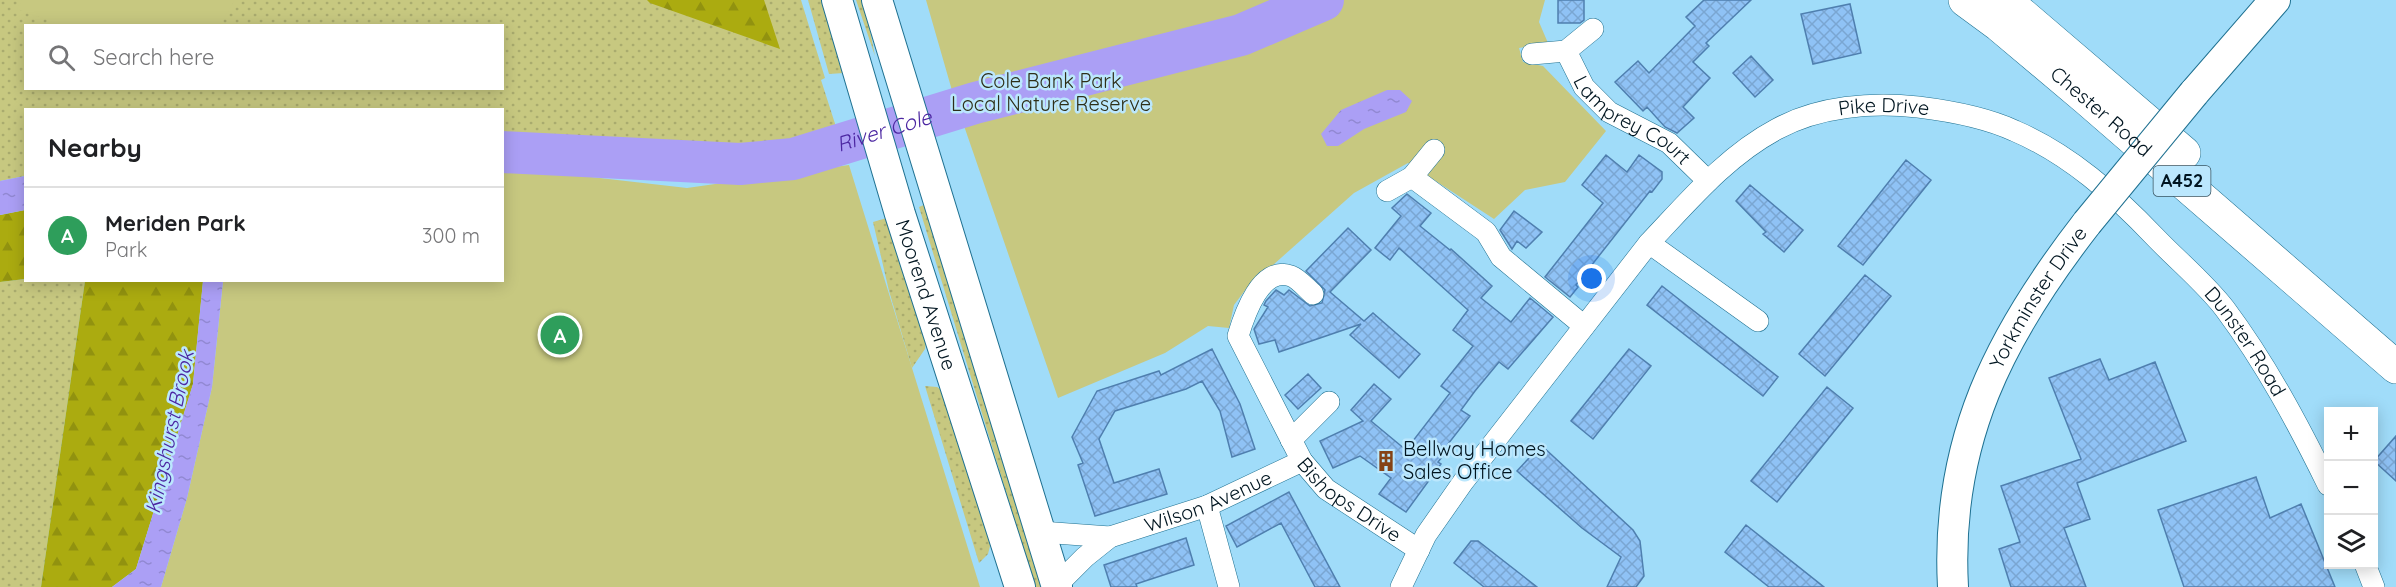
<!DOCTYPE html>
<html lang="en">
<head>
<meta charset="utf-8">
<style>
	body { margin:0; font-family:Quicksand,sans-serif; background:#f2f2f2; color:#202124 }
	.controls { position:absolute; right:18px; bottom:18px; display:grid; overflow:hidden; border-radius:0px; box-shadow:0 3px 15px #0003 }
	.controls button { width:54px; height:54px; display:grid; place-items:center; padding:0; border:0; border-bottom:2px solid #e0e0e0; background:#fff; color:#202124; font:30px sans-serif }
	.you { position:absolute; left:1592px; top:279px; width:21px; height:21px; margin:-15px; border:4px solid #fff; border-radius:50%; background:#1a73e8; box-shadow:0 0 0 9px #1a73e833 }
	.badge { display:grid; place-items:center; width:39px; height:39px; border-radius:50%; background:#b45309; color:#fff; font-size:20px; font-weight:700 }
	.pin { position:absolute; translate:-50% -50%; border:3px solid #fff; box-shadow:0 2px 6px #0006 }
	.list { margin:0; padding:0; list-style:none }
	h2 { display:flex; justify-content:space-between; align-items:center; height:78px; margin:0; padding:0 24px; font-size:26px }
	h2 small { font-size:20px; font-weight:400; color:#757577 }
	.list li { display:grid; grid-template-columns:39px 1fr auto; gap:18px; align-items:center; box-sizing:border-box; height:96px; padding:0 24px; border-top:2px solid #e0e0e0 }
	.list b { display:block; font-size:22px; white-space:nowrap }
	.list p { margin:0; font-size:20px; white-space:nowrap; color:#757577 }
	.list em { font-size:20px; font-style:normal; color:#757577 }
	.icon { flex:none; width:33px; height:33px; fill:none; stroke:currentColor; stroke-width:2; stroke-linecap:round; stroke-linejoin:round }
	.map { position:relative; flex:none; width:2396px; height:587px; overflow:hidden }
	.search { position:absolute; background:#fff; box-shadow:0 3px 15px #0003; left:24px; top:24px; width:480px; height:66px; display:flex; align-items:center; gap:15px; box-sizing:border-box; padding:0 21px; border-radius:0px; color:#757577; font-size:22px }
	.panel { position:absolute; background:#fff; box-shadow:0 3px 15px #0003; left:24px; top:108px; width:480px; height:174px; border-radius:0px }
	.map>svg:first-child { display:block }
	.grass { fill:url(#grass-dots); fill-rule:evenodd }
	.forest { fill:url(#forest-firs) }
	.green { fill:#c7c880 }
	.water { fill:url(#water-ripples) }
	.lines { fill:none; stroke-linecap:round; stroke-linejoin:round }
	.river { stroke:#ab9ff5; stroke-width:42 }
	.building { fill:url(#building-cross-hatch); stroke:#4f7faf; stroke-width:1.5 }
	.street-casing { stroke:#1f7191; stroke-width:22 }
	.secondary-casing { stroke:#1f7191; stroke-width:32 }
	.highway-casing { stroke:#1f7191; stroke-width:34 }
	.street { stroke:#fff; stroke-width:21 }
	.secondary { stroke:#fff; stroke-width:30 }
	.highway { stroke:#fff; stroke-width:33 }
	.secondary-bridge-casing { stroke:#1f7191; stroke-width:32; stroke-linecap:butt }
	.secondary-bridge { stroke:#fff; stroke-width:30 }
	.labels { text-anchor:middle; stroke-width:5; stroke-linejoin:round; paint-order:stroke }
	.shield { fill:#bbe7fd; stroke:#385462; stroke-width:1.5 }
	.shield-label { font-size:18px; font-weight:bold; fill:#001520 }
	.park-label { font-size:20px; fill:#2e2f18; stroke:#bbe7fd }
	.street-label { font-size:20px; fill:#001520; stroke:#bbe7fd }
	.poi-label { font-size:20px; fill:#001520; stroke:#bbe7fd; text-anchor:start }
	.water-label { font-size:21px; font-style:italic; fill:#4c27a2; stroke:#bbe7fd }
</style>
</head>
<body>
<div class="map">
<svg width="2396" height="587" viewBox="0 0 2396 587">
	<defs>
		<pattern id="grass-dots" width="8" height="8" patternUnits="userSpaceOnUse" patternTransform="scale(1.5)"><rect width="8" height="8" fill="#c7c880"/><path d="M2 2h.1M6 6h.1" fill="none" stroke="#a9ab6e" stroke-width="1.8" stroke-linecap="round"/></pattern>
		<pattern id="forest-firs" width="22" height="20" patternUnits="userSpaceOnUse" patternTransform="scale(1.5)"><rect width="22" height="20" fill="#abab10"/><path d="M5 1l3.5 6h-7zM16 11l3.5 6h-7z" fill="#91920f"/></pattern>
		<pattern id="water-ripples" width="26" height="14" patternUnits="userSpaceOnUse" patternTransform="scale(1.5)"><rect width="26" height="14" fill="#ab9ff5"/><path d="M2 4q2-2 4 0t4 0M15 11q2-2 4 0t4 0" fill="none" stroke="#9188d2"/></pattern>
		<pattern id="building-cross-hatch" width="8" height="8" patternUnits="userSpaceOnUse" patternTransform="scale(1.5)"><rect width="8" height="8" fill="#8fc2f5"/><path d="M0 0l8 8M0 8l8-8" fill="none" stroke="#7aa6d2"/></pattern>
	</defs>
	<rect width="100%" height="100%" fill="#a0dcf9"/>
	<path class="grass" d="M0,0H801L825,78L821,80L838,133L745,153L676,145L503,138L502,110H26L25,176L0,181ZM26,26H502V88H26Z
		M808,0H821L844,73L829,74Z
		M856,0H864L875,56Z
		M926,204L1042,587H1035L919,207Z
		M890,217L927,335L925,349L912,368L889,291L873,222Z
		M25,279L85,281L41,587H0V282Z
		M925,386L937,387L944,392L991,542L988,554L979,563Z"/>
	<path class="forest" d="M647,0H764L780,49L650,3Z
		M25,210V279L0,282V215Z
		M85,281H203L193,384L136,569L112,587H41Z"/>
	<path class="green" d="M22,0H235L219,26L62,25L17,9Z
		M926,0H1545L1539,22L1548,43L1519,48L1523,62L1543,66L1606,131L1565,182L1525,190L1494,219L1408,163L1354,193L1246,289L1234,305L1229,328L1208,326L1165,353L1058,398L953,94Z
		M849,165L980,587H161L187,498L212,387L223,281L502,280L503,167L687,188Z"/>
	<path class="water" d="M1387,90H1400L1412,101L1406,112L1364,129L1338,146H1327L1321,134L1341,110Z
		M25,176V210L0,215V181Z
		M203,281H223L212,387L187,498L161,587H112L136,569L193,384Z"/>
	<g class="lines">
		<path class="river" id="s1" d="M502,152L740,164L793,159L975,103L1241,35L1323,0"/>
	</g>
	<path class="building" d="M1558,0H1584V20L1580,23H1558Z
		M1704,0H1751L1706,43L1709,46L1693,62L1710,78L1683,107L1694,118L1677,133L1665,127L1647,107L1643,111L1615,82L1638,61L1649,73L1695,26L1686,17Z
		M1850,4L1861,53L1813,64L1801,14Z
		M1751,56L1773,80L1755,97L1733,73Z
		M1606,155L1627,172L1639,155L1662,172V179L1652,192L1650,191L1576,285L1578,287L1570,297L1545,277L1603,203L1582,185Z
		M1906,160L1931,180L1863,265L1838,246Z
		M1750,185L1803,230L1784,252L1763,234L1766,232L1736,201Z
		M1407,194L1431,213L1420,226L1450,250L1451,249L1492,286L1481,298L1511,322L1530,298L1553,317L1508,369L1499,362L1475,391L1461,410L1470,416L1448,444L1451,446L1438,462L1441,464L1406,512L1379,494L1391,478L1360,456L1333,468L1320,441L1363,421L1351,410L1374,384L1391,399L1371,421L1406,450L1450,393L1441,386L1473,346L1453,330L1468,310L1399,248L1390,260L1375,248L1401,216L1392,208Z
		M1514,211L1542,232L1526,248L1517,241L1512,249L1500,230Z
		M1348,228L1371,250L1330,292L1364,321L1373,313L1420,354L1399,378L1350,335L1361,324L1279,352L1275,340L1259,344L1254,329L1268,307L1264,305L1266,301L1276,290L1284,295L1289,290L1310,306L1322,303L1325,290L1306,271Z
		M1865,275L1891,296L1825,376L1799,354Z
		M1662,286L1778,377L1763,396L1647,305Z
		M1212,349L1240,404L1255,449L1232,457L1220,411L1202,381L1186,389L1115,411L1099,439L1114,483L1159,469L1167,494L1095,516L1078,465L1083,463L1072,437L1097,391L1159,371L1161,375Z
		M1629,349L1651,366L1593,439L1571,421Z
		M2100,359L2109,380L2155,362L2186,441L2077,483L2090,519L2064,528L2086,587H2011L1999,549L2020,542L2001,486L2081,459L2049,378Z
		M1308,374L1321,388L1298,409L1285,395Z
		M1827,387L1853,408L1777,502L1751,481Z
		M2396,436V481L2374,461Z
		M1541,445L1633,530L1640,541L1644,576L1636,587H1607L1621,557L1582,528L1517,471Z
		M2256,477L2270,518L2301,504L2335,587H2184L2158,510Z
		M1289,492L1340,587H1315L1281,523L1237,547L1226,526Z
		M1746,525L1824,587H1769L1725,552Z
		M1186,538L1194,565L1136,584L1137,587H1111L1104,565Z
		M1471,541H1478L1537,587H1484L1454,563Z"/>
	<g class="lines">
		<defs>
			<g id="street">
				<path id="s2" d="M1566,51L1584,87L1609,112L1669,143L1708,181"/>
				<path d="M1532,54L1566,51L1593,29"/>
				<path d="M1412,177L1486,232L1501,257L1584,326"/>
				<path d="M1387,191L1412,177L1434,150"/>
				<path d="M1649,243L1758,321"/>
				<path id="s3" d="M1313,294C1306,288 1299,279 1291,276C1261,264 1244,316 1238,336L1302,461L1326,489L1419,550"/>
				<path d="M1291,440L1329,402"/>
				<path d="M1207,506L1229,587"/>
				<path d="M1041,532L1110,537"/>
				<path d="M2365,564L2374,587"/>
				<path id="s4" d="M1057,585L1085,557L1110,537L1207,506L1302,461"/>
				<path id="s5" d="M1401,587L1426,535L1463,482L1649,243C1688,202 1726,156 1777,129C1819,106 1872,102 1918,107C1951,111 1985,117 2015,131C2069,154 2115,195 2155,237C2178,261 2205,283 2225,309C2266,364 2298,424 2328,485"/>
			</g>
			<g id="secondary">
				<path id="s6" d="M837,0L900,214L1020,587"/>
				<path d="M877,0L1057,587"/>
				<path d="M2194,93L2275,0"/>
				<path id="s7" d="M1953,587C1945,441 2000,335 2087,223"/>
			</g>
			<g id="highway">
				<path id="s8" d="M1965,0L1999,25L2087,99L2396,367"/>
				<path d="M2005,0L2184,153"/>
			</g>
		</defs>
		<use href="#street" class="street-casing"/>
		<use href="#secondary" class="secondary-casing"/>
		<use href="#highway" class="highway-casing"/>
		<use href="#street" class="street"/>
		<use href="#secondary" class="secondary"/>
		<use href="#highway" class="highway"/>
		<defs>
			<path id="secondary-bridge" d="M2087,223L2194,93"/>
		</defs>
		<use href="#secondary-bridge" class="secondary-bridge-casing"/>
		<use href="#secondary-bridge" class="secondary-bridge"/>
	</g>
	<defs>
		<symbol id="building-bare" viewBox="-9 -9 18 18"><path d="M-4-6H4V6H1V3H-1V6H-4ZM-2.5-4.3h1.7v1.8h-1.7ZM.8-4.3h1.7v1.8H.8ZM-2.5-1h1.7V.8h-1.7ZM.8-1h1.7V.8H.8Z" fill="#854215" stroke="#bbe7fd" stroke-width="2.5" paint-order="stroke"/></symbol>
	</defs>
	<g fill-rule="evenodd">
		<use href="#building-bare" x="1371" y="446" width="30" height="30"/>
	</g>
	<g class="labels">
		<rect class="shield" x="2153.5" y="166" width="57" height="30" rx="4.5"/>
		<g class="shield-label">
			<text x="2182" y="187">A452</text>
		</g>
		<g class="park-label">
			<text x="1051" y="88">Cole Bank Park<tspan x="1051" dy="23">Local Nature Reserve</tspan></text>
		</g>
		<g class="street-label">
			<text dy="7" stroke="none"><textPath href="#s5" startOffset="708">Pike Drive</textPath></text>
			<text dy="7" stroke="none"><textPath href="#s8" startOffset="176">Chester Road</textPath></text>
			<text dy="7" stroke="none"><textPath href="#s2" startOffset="99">Lamprey Court</textPath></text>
			<text dy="7" stroke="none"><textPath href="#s6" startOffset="308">Moorend Avenue</textPath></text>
			<text dy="7" stroke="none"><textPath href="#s7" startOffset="308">Yorkminster Drive</textPath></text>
			<text dy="7" stroke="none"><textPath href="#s5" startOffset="1158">Dunster Road</textPath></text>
			<text dy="7" stroke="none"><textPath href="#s3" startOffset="320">Bishops Drive</textPath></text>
			<text dy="7" stroke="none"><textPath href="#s4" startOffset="176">Wilson Avenue</textPath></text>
		</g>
		<g class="poi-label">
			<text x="1403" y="456">Bellway Homes<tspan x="1403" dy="23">Sales Office</tspan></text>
		</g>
		<g class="water-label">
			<text dy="7" stroke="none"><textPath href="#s1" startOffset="387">River Cole</textPath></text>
			<text transform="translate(170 432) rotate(-78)" y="7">Kingshurst Brook</text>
		</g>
	</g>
</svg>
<div class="controls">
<button>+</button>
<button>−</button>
<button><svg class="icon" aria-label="layers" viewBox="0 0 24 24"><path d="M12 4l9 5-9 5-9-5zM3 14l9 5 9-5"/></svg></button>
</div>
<div class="you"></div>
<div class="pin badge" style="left:560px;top:335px;background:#2e9e5b">A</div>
<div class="search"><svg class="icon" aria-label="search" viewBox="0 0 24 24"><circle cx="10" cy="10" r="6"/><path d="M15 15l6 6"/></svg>Search here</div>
<section class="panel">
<h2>Nearby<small></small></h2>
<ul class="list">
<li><span class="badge" style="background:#2e9e5b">A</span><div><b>Meriden Park</b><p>Park</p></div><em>300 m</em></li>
</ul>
</section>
</div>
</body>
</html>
